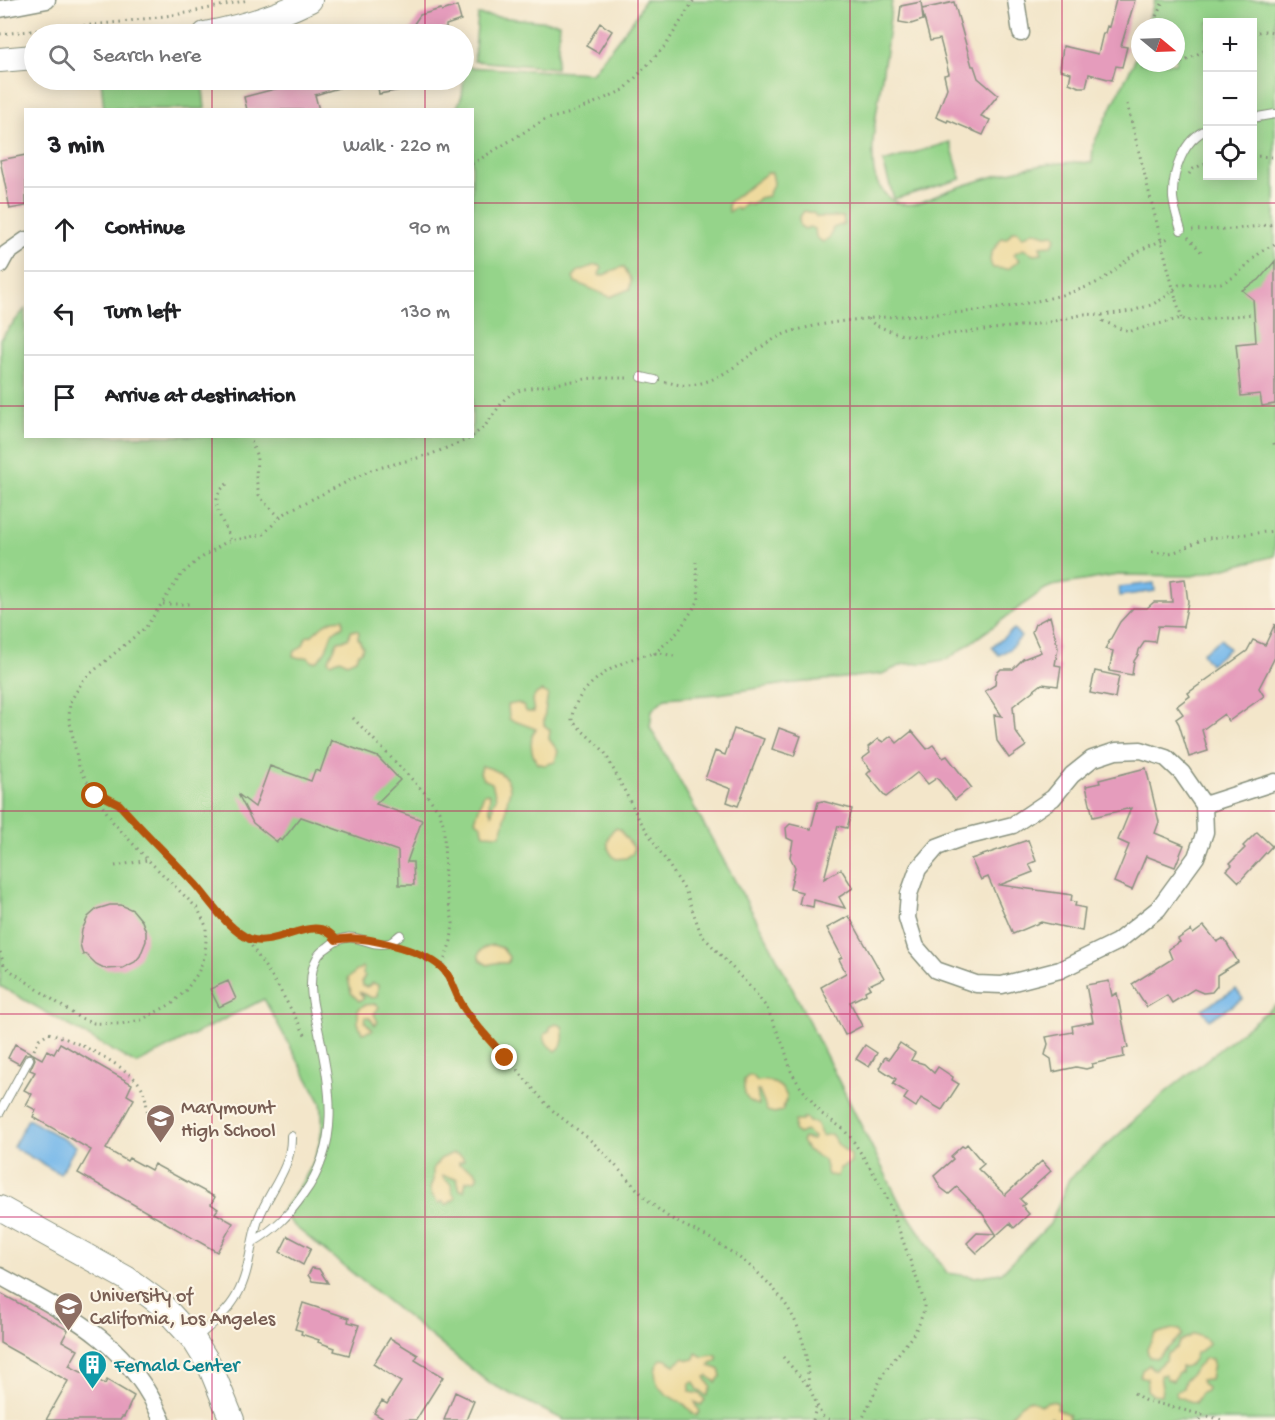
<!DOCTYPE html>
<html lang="en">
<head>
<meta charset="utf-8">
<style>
	body { margin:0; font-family:"Gochi Hand",sans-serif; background:#f2f2f2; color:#202124 }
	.controls { position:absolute; right:18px; top:18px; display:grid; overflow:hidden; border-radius:0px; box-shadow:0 3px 15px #0003 }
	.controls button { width:54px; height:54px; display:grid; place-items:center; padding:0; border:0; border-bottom:2px solid #e0e0e0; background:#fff; color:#202124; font:30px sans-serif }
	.compass { position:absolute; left:1131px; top:18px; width:54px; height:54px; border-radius:50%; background:#fff; box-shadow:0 3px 15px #0003; rotate:109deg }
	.stop { position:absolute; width:18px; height:18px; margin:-14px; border:4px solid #b45309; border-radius:50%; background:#fff }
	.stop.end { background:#b45309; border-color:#fff; box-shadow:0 2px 6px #0008 }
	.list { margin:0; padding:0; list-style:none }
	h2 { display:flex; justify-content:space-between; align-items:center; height:78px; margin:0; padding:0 24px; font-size:26px }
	h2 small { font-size:20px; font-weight:400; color:#757577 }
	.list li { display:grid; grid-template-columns:39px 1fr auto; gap:18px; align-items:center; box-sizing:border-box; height:84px; padding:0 24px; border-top:2px solid #e0e0e0 }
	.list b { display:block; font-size:22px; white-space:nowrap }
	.list em { font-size:20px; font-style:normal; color:#757577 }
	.icon { flex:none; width:33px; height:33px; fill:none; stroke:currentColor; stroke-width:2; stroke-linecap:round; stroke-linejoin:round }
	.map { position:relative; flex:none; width:1275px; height:1420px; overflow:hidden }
	.search { position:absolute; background:#fff; box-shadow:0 3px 15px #0003; left:24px; top:24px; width:450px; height:66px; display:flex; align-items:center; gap:15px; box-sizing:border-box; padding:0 21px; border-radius:33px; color:#757577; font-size:22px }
	.panel { position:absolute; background:#fff; box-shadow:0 3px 15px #0003; left:24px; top:108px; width:450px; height:330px; border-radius:0px }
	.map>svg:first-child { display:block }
	.green { fill:#95d48a; stroke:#5a885f; stroke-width:1.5; fill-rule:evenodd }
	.sand { fill:#eeda9e; stroke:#868c69; stroke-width:1.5 }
	.water { fill:#74b7ea; stroke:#4a7a8f; stroke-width:1.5 }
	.building { fill:#e59cbc }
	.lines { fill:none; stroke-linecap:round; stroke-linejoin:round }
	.service-casing { stroke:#89927f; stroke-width:10 }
	.minor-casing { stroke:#89927f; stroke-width:19 }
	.secondary-casing { stroke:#89927f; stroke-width:26 }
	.path { stroke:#89927f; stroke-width:3; stroke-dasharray:1.5 4.5; stroke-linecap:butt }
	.service { stroke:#fff; stroke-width:8 }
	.minor { stroke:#fff; stroke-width:16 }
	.secondary { stroke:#fff; stroke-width:24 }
	.path-bridge { stroke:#89927f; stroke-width:3; stroke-dasharray:1.5 4.5; stroke-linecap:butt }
	.route { stroke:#b45309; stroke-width:8 }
	.grid { fill:none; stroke:#c2185b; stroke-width:1.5; stroke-opacity:0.55 }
	.labels { text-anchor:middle; stroke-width:4.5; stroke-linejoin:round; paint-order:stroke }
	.education-label { font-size:20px; fill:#785e54; stroke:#fcf5e5; text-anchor:start }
	.culture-label { font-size:20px; fill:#0d838f; stroke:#fcf5e5; text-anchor:start }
</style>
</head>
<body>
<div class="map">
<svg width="1275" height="1420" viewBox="0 0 1275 1420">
	<rect width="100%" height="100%" fill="#fcf5e5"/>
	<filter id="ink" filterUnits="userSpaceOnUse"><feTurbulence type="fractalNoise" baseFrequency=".0167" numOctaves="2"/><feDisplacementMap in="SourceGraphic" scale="12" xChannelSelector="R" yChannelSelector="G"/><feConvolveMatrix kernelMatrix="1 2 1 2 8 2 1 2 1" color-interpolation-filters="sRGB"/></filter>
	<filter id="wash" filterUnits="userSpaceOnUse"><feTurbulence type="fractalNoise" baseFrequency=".008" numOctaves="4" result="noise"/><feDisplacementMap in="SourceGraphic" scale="24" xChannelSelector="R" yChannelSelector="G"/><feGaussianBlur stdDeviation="1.35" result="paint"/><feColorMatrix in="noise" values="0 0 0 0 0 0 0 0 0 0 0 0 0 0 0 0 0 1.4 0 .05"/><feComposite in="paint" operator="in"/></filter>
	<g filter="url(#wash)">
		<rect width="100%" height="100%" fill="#f3e6ca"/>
		<path class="green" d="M644,0H892C889,30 885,60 880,90C876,116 870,145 874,172C876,184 886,199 898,203C916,209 934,195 950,190C994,176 1046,158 1092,163L1093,145L1134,62L1140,44V63H1176V27H1146L1155,0H1275V556L1192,576L1118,575L1052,586L1045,589L948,659L929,663L904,664L882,674L786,684L718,694L665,698L652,710L650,727L771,946L900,1203L947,1273L975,1277L1001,1273L1050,1224L1069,1179L1166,1092L1275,1005V1420H564L489,1383L293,1225L281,1212C307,1177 328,1149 321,1103L264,999L136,1064L0,986V339L25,309L26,436H472V110L456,109L462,96L465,67L592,73L636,16ZM1208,22H1252V176H1208Z
			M478,15L560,23L556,68L474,61Z
			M101,80H202L205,109H104Z
			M950,142L961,179L894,199L883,162Z"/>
		<path class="sand" d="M767,173H772L774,182L768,196L759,198L752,205L745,203L739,210L735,208L729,212L728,206L729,202Z
			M804,211L813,213L817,217H843L844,224L833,228L830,237L823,242L816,237L815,229L809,227L805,229L800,226L799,218Z
			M1013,231H1018L1023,237L1034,231L1046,235L1054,234L1056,238L1052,245L1040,246L1042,253L1034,254L1023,249L1015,253L1014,255L1020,260L1008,269L993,268C985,257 995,248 1002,238L1006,239Z
			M595,265L601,266L602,268L599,274L600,276C609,275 615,267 624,267L631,279L630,289L610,297L575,282L573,278L577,272Z
			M343,619V626L332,633L326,650L318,661L313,662L307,657L300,658L293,656V653L303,645L306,637L312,635L323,625L333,620Z
			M356,630L359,632L358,638L363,647L361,652L358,653L356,659L347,663L340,659L331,663L328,661L338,641L348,639L351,631Z
			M541,691L548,694C547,701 543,721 544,725L550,730L549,739L558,751L555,762L544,765L537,763C530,752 529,737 536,729L509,719L508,705L518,703L523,706L527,712H534L532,701L536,694Z
			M482,766C494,769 509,774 510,789C510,794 507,798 507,803C506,813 505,826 500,835L484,834L481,825L475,820L484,794L488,793L490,795L489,808L492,815L493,804L496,798L492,783L483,779L480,773Z
			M615,828L619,829L634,848L633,853L626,858L616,859C605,850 605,837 615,828Z
			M493,945L502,948L509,957L508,963H495L488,965C472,958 479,947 493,945Z
			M362,967L364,969L362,973L365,976L362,981L363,986L367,987L373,983L378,985L377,997L372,998L359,992L364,998L359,1001L351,993L348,978Z
			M376,1004L379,1007L374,1014L378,1022L375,1025L369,1017H365V1022L373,1030L362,1033L358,1023V1010L364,1005Z
			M556,1024L562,1026C564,1035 565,1046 556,1051C550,1048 543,1042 545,1034L550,1030V1027Z
			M748,1076H753L757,1081C770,1079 783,1085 787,1097L782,1111L774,1113L767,1111L759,1091H757L759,1105C745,1103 743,1092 744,1080Z
			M803,1118H806L809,1122L816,1123L822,1136L831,1134L839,1146L851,1155V1163L840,1168L837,1176L828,1175L824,1160L807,1150L802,1141L804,1138L813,1140L814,1137L805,1131L798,1134L794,1130L795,1121H802Z
			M453,1153L462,1156L464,1160L459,1162V1164L474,1170L478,1176L475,1180L466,1181L464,1191L460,1190L457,1179L443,1176V1178L452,1185V1192L456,1198L446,1205L442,1201L439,1204L431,1194L430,1188L433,1180V1169L440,1159Z
			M1173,1329L1180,1330L1182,1335L1157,1358L1149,1357L1147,1349L1155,1334Z
			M1194,1334L1206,1339L1208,1343L1205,1348L1196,1353C1195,1360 1189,1368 1181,1367V1372L1177,1374L1173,1381L1167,1379L1165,1374L1160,1375L1162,1388L1161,1395L1152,1394L1147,1390V1378L1140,1376L1142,1370L1149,1365L1154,1370L1166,1359L1167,1354L1176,1348L1180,1341Z
			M696,1353L703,1357L710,1355L717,1356L718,1360L711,1363L709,1366L719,1369L721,1376L716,1382L708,1376L705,1377L711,1387L707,1396L698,1390L694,1382L690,1383V1392L700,1394L705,1400L701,1405L695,1402L700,1412L696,1416C690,1412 688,1406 682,1403C676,1400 670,1397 665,1393C654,1385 652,1367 661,1359L667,1360L675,1365L683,1358L690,1360L694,1359Z
			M1205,1358L1212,1359L1213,1364L1210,1379L1201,1380L1202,1383L1207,1388L1206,1391L1201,1393L1195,1403L1176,1396L1175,1392L1183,1388L1185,1380C1192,1373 1198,1366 1205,1358Z
			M1031,1400L1040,1405L1049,1401L1056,1402L1058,1404L1057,1409L1068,1414L1069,1420H1053L1051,1417L1049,1420H1007C1015,1412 1019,1403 1031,1400Z"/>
		<path class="water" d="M1154,583L1155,591L1120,596L1119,587Z
			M1014,629L1021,637L1010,649L999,655L992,647Z
			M1221,639L1229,649L1210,664L1202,653Z
			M1236,989L1243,999L1209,1020L1202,1009Z
			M28,1119L76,1146L60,1174L13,1147Z"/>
		<g id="blocks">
			<path class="building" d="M1116,0H1135L1121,46L1127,47L1122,67L1116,66L1112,80L1089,74L1086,87H1079L1069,83L1071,73L1060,70L1063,46L1098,54L1103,33H1105L1107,26L1109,27Z
				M921,2L922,9L954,2L972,66H974L978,78L998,95L981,116L990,120L983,135L948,120L947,122L936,117L947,88L944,75L949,74L940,39L930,41L922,10L923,20L911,24L899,22L901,6Z
				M457,6L461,20L446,25V28L425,34H407L420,15L441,9L442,11Z
				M600,23L612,31L598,53L586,46Z
				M309,80H355V83L315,95L319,110H247L244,97Z
				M377,80H421L422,86L379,94Z
				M26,155V206L10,209L0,160Z
				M1275,261V404L1262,406L1260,394L1241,396L1236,344L1256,342L1253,299L1242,290L1259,280Z
				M1185,579L1188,602L1183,627L1158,626L1155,642L1145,641L1139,650L1138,655L1134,661L1132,675L1109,671L1113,651L1105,649L1120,622L1133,608H1147L1154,602H1172L1170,581Z
				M1050,616L1058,648L1055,665L1061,666L1058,686L1042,684L1013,706L1015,731L1026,746L1009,758L997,741L994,715L1002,716L985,691L995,685L996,674L1001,669H1013L1023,659L1041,652L1032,632L1035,624Z
				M1275,624V657L1259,688L1264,696L1229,721L1224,714L1202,730L1208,751L1189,757L1179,724L1176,719L1183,714L1177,706L1190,696L1188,693L1247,651L1253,640L1265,645Z
				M1095,671L1119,676L1115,698L1090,693Z
				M779,728L801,736L794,756L772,749Z
				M734,729L764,739L738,806L727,802L731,789L705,779L715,751L725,755Z
				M912,731L927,749L933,745L943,758L947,756L971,787L955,800L937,778L928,784L918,772L886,797L867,774L871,770L862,759L870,753L868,747L878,739L883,742L891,736L897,743Z
				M331,740L378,757L400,780L376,804L422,820L407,862H413L414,885H399L398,851L301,817L282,841L279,839L277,842L253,823L238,794L255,807L270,766L311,781L315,770L320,772Z
				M1146,768L1159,822L1155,833L1184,845L1175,867L1146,856L1132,890L1114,882L1129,845L1118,840L1131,808L1093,817L1086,786L1100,783L1099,780Z
				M822,801L852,809L847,828L838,826L824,879L841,869L853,888L839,897L845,908L814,900L813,907L799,904L802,892L790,889L795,867L790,857L793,841L787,838L786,828L790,824L811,829L818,802Z
				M1257,832L1272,846L1239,882L1227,870L1232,865L1230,863L1245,848L1243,846Z
				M1028,840L1036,861L1029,864L1033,872L1000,885L1072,895L1071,901L1076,902L1075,906L1085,908L1082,931L1041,922L1013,934L988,877L981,880L971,859Z
				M110,905H121L133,910L142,921L146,932V941L140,956L135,962L123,968L106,969L96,964L86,954L83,955L80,944L82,930L88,917L97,909Z
				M849,916L884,978L869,985L871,988L865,991L866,994L850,1002L862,1026L845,1035L821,987L846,973L839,959L842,957L827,928Z
				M1204,926L1217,942L1222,939L1225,940L1238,962L1217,975V986L1212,992L1203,993L1194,989L1172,1003L1167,995L1147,1007L1132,984L1172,959L1168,949L1180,942L1178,939L1191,930L1193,934Z
				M228,981L236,999L219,1007L210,989Z
				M1109,981L1112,996L1117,993L1128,1048L1123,1049L1124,1057L1092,1064L1093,1067L1086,1069L1076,1067L1053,1072L1051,1059L1045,1055L1048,1044L1046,1037L1073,1032L1072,1026L1093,1022L1086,985Z
				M60,1043L132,1084L127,1095L134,1099L106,1149L127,1161L129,1158L151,1170L154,1164L215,1197L211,1204L218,1209L215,1213L233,1223L217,1252L78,1173L91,1150L33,1117L36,1110L26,1105L32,1094L24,1090L35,1072L30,1070L35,1059L33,1054L42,1059L47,1050L54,1054Z
				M900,1043L915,1053L911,1060L924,1064L934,1073L938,1067L953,1077L952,1080L959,1084L942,1110L921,1098L916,1107L904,1099L908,1093L893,1084L896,1079L879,1068L885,1057L889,1059Z
				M15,1044L33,1054H25L19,1064L8,1058Z
				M865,1045L877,1053L869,1067L856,1059Z
				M967,1144L984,1164L978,1169L1005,1195L1042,1161L1051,1171L1020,1199L1025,1204L1022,1206L1029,1214L1014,1228L1010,1223L977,1253L967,1243L977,1233L996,1234L982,1213L957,1187L949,1194L941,1188L934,1176L953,1159L951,1156L962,1146L964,1147Z
				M288,1236L311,1248L303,1265L280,1252Z
				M312,1268L319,1269L328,1283L312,1281L308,1275Z
				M0,1293L68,1330L62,1341L78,1350L69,1366L105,1384L107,1380L134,1396L124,1417H122L120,1420H46L68,1381L0,1343Z
				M303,1303L349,1318L348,1322L359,1325L349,1355L334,1351L335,1348L318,1342L319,1340L301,1334L302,1331L295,1329Z
				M390,1338L418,1355L415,1360L443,1377L416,1420H385L374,1413L382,1401L387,1404L401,1382L373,1364Z
				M455,1392L474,1401L466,1420H444Z"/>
		</g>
	</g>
	<g filter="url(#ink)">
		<use href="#blocks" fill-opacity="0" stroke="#89927f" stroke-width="1.5"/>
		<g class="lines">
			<defs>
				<path id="service" d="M1252,118L1275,114
					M1181,230C1178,220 1174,208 1173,198C1172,172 1183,139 1208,129
					M642,377L655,380
					M0,1112L29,1059
					M253,1242C275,1229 288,1216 303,1195C342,1142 330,1088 318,1028C313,1005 305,978 318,956C320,952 325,949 328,947C354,925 366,949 389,943C393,942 397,937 400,935
					M196,1338C211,1325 228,1312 237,1295C250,1272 250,1244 258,1220C269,1190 292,1169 291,1136"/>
				<path id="minor" d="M1016,0L1021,33
					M0,9L47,0
					M0,265L6,254L26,240
					M1141,750L1166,758L1182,773L1204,805L1205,832L1196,857L1158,909L1117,942L1060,970L1002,985L976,984L936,970L916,947L907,918L909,894L918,869L937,847L961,838L1013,825L1053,798L1072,775L1092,759L1116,751Z
					M1204,805L1275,782
					M0,1276C68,1314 130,1343 162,1420"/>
				<path id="secondary" d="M205,34C242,27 276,17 310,0
					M0,60L34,57
					M0,1208L126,1278L161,1304L194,1340L210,1366L232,1420"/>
			</defs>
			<use href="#service" class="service-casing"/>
			<use href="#minor" class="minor-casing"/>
			<use href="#secondary" class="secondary-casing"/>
			<path class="path" d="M1151,27L1164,0
				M1252,33L1265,31L1275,32
				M0,34L121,22L187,13L248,0
				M1147,63C1171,76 1186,58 1208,49
				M1252,156L1275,157
				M472,164L544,120L571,113L624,90L666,45L694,0
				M1189,174L1193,169L1208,162
				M1192,230L1235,229L1275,224
				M1188,237L1203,254
				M1176,300L1182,318
				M1102,315L1103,321L1121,329L1131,331L1182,318L1186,321L1254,314
				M868,319L875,325L898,334L924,337L1045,323L1085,314L1102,315L1132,311L1151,305L1164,298L1179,285L1221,283L1234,277L1263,250L1275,244
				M665,382C673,383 680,386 688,385C731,383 757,339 797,330C874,310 955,320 1032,302C1052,298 1075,292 1094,284C1111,276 1123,261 1138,252C1148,245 1160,242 1171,237
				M249,436L257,457L256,478L259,495L265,503L280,517
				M1274,443L1275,448
				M227,484C205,501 224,520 231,541
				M1152,552C1181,557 1184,544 1209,538L1275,531
				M163,604H191
				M654,654L678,632L699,600L696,562
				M674,656C670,655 665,654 660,653C629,653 571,685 572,721L604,751L638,817L686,892L701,934L753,990L767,1008L784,1047L791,1071L799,1085L822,1114L842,1128L852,1139L881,1185L891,1208L919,1285L924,1302V1310L919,1324L912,1336L883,1374L862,1420
				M353,718L425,793L439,811L444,826L445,885L453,923L451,941L442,967L462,1005L547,1105C560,1118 575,1127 589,1139C615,1162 635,1191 663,1213C677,1224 696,1230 711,1239C754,1265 795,1299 805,1351C807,1362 808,1375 809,1387
				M95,796L105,797L119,803L205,895L226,920L244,935L250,939L267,940L306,929L317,928L329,932
				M115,866L148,860
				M245,936L279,988L307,1038
				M403,948L442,967
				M0,952L4,965L11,971L78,1017L94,1023L121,1024L141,1020L173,1003L186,990L198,973L205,955L206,940V926L198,909L146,858L113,822L92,790L79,767L69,718L70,702L84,679L146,627L181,575L198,560L226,542L264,534L280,517L290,510L371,470L429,455L469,439L485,426L504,400L513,393L524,389L592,378H631
				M34,1050L39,1039L48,1033C69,1037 135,1069 143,1090C147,1100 147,1112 149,1122
				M783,1357L809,1387L822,1416L831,1420
				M1134,1393L1144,1400L1223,1420
				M813,1420L816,1407
				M1200,1420L1202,1413"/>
			<use href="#service" class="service"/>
			<use href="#minor" class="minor"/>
			<use href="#secondary" class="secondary"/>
			<path class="path-bridge" d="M1127,104L1176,300"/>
		</g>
	</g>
	<g class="lines" filter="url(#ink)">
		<path class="route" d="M95,796L105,797L119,804C143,832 170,857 195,884C210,901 229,931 250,939C278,949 316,910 336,940C360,933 422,950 441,967C451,975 455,993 461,1003C472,1023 491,1040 505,1058"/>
	</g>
	<path class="grid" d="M212,0V34M425,0V34M638,0V1420M850,0V1420M1062,0V1420M212,80V110M425,80V110M0,203H26M472,203H1275M0,406H26M472,406H1275M212,436V1420M425,436V1420M0,609H1275M0,811H1275M0,1014H1275M0,1217H1275"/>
	<defs>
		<symbol id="school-pin" viewBox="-11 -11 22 30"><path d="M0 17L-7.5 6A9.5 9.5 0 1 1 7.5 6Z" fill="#8d6e63" stroke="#fcf5e5"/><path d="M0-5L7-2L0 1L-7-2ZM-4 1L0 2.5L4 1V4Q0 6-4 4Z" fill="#fff"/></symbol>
		<symbol id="university-pin" viewBox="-11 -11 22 30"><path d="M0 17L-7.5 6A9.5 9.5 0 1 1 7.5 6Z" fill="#8d6e63" stroke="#fcf5e5"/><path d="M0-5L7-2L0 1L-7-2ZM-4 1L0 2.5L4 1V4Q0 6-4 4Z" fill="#fff"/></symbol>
		<symbol id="building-pin" viewBox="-11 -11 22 30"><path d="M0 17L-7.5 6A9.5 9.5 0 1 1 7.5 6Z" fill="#0f9aa8" stroke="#fcf5e5"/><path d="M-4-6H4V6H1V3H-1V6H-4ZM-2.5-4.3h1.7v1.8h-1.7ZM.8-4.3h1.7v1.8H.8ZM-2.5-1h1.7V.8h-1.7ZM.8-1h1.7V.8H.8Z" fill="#fff"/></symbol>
	</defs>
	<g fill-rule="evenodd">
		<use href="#school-pin" x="144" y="1102" width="33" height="45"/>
		<use href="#university-pin" x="52" y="1290" width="33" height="45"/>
		<use href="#building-pin" x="76" y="1348" width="33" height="45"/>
	</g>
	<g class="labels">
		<g class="education-label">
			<text x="181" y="1113">Marymount<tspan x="181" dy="23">High School</tspan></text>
			<text x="90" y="1301">University of<tspan x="90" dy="23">California, Los Angeles</tspan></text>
		</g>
		<g class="culture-label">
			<text x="114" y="1371">Fernald Center</text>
		</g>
	</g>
</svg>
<div class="controls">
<button>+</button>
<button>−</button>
<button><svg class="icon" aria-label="locate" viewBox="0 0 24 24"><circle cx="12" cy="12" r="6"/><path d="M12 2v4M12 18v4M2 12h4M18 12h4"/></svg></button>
</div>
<svg class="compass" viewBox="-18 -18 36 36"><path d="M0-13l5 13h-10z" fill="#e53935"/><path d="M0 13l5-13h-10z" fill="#757577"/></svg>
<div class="stop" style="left:95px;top:796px"></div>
<div class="stop end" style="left:505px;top:1058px"></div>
<div class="search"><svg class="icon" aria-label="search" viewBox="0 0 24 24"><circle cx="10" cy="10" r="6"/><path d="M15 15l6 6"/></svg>Search here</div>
<section class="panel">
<h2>3 min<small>Walk · 220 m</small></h2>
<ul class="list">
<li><svg class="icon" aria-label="ahead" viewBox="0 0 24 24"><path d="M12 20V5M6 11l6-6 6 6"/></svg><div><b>Continue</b></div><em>90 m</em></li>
<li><svg class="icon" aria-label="left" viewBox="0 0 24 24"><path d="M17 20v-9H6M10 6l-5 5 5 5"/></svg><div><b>Turn left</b></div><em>130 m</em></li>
<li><svg class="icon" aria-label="arrive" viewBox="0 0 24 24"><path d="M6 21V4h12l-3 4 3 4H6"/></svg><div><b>Arrive at destination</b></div></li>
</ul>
</section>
</div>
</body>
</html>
